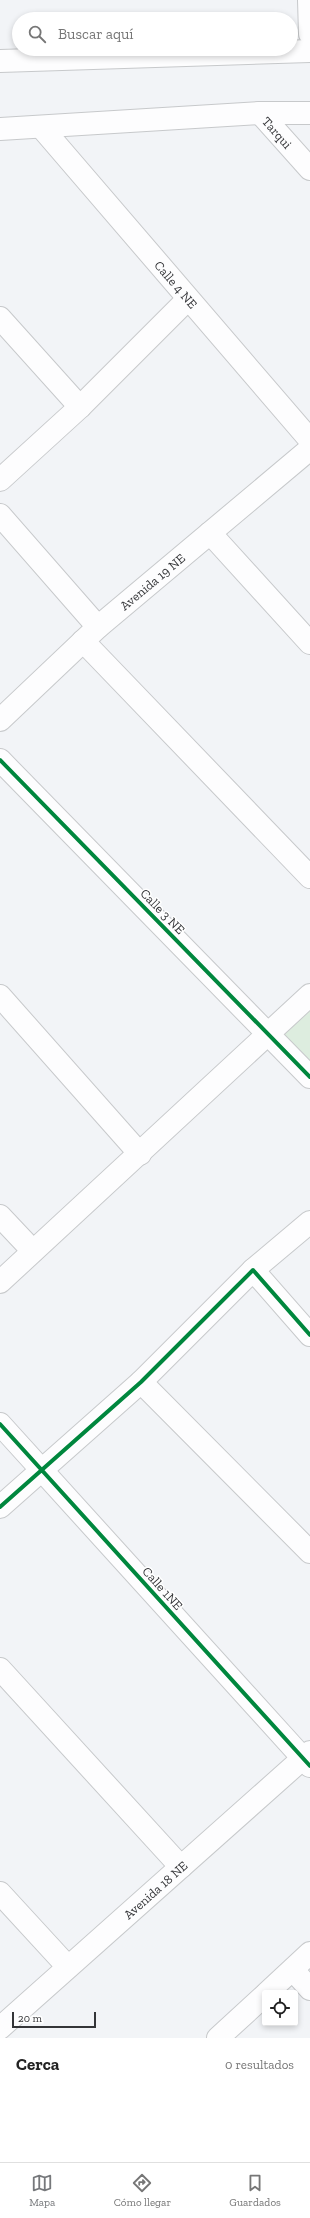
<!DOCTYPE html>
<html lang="es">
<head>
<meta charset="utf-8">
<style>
	body { margin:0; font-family:"Zilla Slab",serif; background:#f6f6f6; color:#222 }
	.controls { position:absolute; right:12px; bottom:12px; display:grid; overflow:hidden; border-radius:4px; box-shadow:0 2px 6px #0003 }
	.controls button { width:36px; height:36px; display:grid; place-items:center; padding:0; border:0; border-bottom:1px solid #e0e0e0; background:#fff; color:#222; font:20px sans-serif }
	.scale { position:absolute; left:12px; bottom:10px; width:84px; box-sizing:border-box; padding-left:4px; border:2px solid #343538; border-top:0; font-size:11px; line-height:14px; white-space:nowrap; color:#343538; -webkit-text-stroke:3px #fff; paint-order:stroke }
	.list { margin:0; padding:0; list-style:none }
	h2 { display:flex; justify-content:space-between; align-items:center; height:52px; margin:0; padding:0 16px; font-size:17px }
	h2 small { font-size:13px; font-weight:400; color:#767676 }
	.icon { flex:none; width:22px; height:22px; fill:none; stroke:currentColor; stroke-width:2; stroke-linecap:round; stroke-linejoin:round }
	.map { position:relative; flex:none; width:310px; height:2038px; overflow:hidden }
	.search { position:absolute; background:#fff; box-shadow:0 2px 6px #0003; left:12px; right:12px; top:12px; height:44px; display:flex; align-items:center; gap:10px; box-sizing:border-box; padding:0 14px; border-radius:22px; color:#767676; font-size:15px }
	.sheet { height:124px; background:#fff }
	nav { display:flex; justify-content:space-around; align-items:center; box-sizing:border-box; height:56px; border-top:1px solid #e0e0e0; background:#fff; font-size:11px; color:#767676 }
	nav a { display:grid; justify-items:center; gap:2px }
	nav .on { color:#76787b }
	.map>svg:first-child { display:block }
	.green { fill:#ddeddf }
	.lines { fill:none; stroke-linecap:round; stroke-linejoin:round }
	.minor-casing { stroke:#c7c9cb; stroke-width:24 }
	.minor { stroke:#fdfdfe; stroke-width:22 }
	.cycleway-casing { stroke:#fff; stroke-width:6 }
	.cycleway { stroke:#00873e; stroke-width:4 }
	.labels { text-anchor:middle; stroke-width:3; stroke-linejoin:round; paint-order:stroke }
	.street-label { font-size:13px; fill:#343538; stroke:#fff }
</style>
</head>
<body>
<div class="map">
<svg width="310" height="2038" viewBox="0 0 310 2038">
	<rect width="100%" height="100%" fill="#f2f4f7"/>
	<path class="green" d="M310,1005V1068L278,1035Z"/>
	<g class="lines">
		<defs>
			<g id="minor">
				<path d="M309,0L310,34"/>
				<path d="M0,61L310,51"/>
				<path id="s1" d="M260,113L310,169"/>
				<path id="s2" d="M42,128L310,440"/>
				<path d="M0,129L260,113H310"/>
				<path d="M0,318L80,407"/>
				<path d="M0,480L80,407L188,299"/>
				<path d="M0,515L98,627"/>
				<path d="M210,533L310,643"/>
				<path d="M83,641L310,877"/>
				<path id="s3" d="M0,720L98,627L310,449"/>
				<path d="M0,760L310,1077"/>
				<path d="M0,996L140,1154"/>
				<path d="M0,1216L33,1251"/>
				<path d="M253,1270L310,1222"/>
				<path d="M0,1282L310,995"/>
				<path d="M141,1382L310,1552"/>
				<path d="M0,1424L310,1766"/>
				<path d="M0,1507L141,1382L253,1270L310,1335"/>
				<path d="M0,1669L181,1867"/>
				<path d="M0,1893L68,1967"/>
				<path d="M293,1970L310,1989"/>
				<path d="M267,1993L310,1953"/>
				<path id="s4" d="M0,2028L310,1752"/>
				<path d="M218,2038L265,1995"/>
			</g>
		</defs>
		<use href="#minor" class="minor-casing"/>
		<use href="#minor" class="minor"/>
		<defs>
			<path id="cycleway" d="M0,760L310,1077
				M0,1424L310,1766
				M0,1507L141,1382L253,1270L310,1335"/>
		</defs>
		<use href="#cycleway" class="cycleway-casing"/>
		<use href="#cycleway" class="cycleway"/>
	</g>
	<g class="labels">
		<g class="street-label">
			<text dy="5" stroke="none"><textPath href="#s1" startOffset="26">Tarqui</textPath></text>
			<text dy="5" stroke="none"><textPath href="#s2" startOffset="206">Calle 4 NE</textPath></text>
			<text dy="5" stroke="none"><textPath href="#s3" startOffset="206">Avenida 19 NE</textPath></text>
			<text transform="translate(163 911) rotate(46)" y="5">Calle 3 NE</text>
			<text transform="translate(163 1588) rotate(48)" y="5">Calle 1NE</text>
			<text dy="5" stroke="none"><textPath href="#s4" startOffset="208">Avenida 18 NE</textPath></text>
		</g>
	</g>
</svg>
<div class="controls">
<button><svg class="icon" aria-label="locate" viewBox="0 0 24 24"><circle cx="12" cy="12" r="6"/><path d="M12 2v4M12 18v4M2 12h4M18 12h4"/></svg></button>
</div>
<div class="scale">20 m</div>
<div class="search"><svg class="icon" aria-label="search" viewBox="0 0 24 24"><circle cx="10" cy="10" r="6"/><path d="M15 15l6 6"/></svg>Buscar aquí</div>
</div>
<section class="sheet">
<h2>Cerca<small>0 resultados</small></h2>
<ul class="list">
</ul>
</section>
<nav>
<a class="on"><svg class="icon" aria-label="map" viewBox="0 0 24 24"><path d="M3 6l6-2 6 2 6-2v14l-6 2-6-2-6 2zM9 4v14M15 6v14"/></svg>Mapa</a>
<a><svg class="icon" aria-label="directions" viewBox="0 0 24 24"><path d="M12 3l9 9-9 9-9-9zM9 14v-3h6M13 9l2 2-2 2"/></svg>Cómo llegar</a>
<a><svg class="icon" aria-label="saved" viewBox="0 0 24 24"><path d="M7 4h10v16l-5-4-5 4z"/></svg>Guardados</a>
</nav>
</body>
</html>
